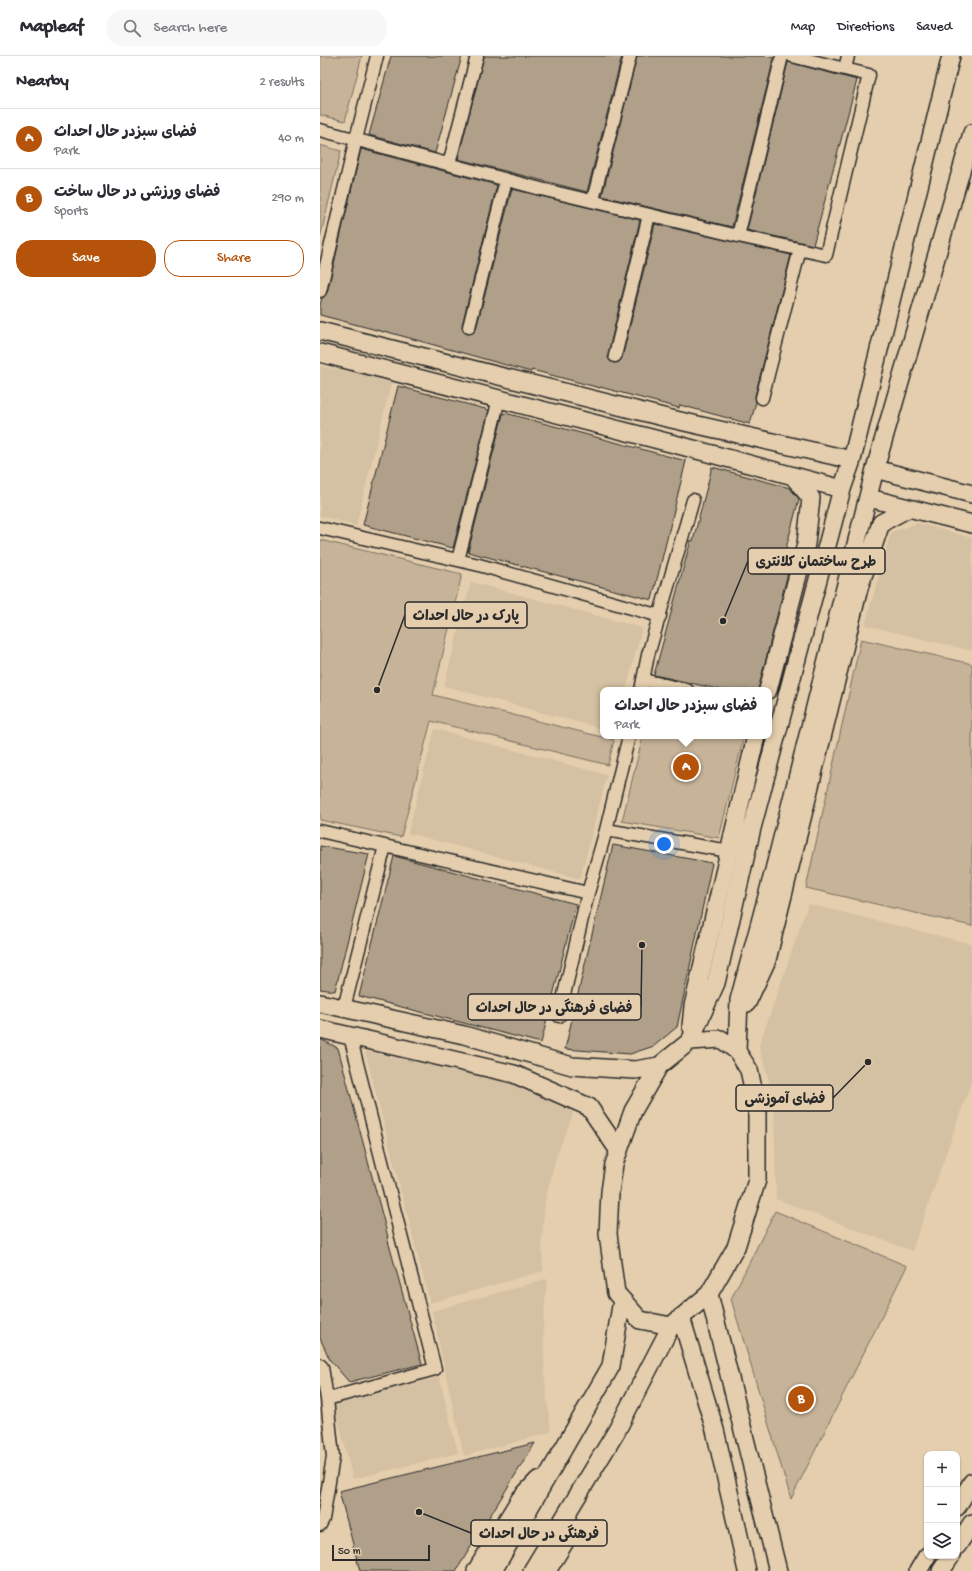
<!DOCTYPE html>
<html lang="en">
<head>
<meta charset="utf-8">
<style>
	body { margin:0; font-family:"Gochi Hand","Playpen Sans Arabic",sans-serif; background:#f7f7f7; color:#2b2b33 }
	.controls { position:absolute; right:12px; bottom:12px; display:grid; overflow:hidden; border-radius:8px; box-shadow:0 1px 3px #0004 }
	.controls button { width:36px; height:36px; display:grid; place-items:center; padding:0; border:0; border-bottom:1px solid #e1e1e2; background:#fff; color:#2b2b33; font:20px sans-serif }
	.scale { position:absolute; left:12px; bottom:10px; width:98px; box-sizing:border-box; padding-left:4px; border:2px solid #2b2b2b; border-top:0; font-size:11px; line-height:14px; white-space:nowrap; color:#2b2b2b; -webkit-text-stroke:3px #e4cead; paint-order:stroke }
	.you { position:absolute; left:344px; top:788px; width:14px; height:14px; margin:-10px; border:3px solid #fff; border-radius:50%; background:#1a73e8; box-shadow:0 0 0 6px #1a73e833 }
	.badge { display:grid; place-items:center; width:26px; height:26px; border-radius:50%; background:#b45309; color:#fff; font-size:13px; font-weight:700 }
	.pin { position:absolute; translate:-50% -50%; border:2px solid #fff; box-shadow:0 1px 4px #0006 }
	.popup { position:absolute; left:280px; top:631px; width:172px; height:52px; box-sizing:border-box; display:grid; place-content:center; border-radius:8px; background:#fff; filter:drop-shadow(0 1px 3px #0005); font-size:13px; white-space:nowrap; color:#7c7c81 }
	.popup b { font-size:15px; color:#2b2b33 }
	.popup::after { content:''; position:absolute; left:50%; top:100%; margin-left:-8px; border:8px solid transparent; border-top-color:#fff }
	.list { margin:0; padding:0; list-style:none }
	h2 { display:flex; justify-content:space-between; align-items:center; height:52px; margin:0; padding:0 16px; font-size:17px }
	h2 small { font-size:13px; font-weight:400; color:#7c7c81 }
	.list li { display:grid; grid-template-columns:26px 1fr auto; gap:12px; align-items:center; box-sizing:border-box; height:60px; padding:0 16px; border-top:1px solid #e1e1e2 }
	.list b { display:block; font-size:15px; white-space:nowrap }
	.list p { margin:0; font-size:13px; white-space:nowrap; color:#7c7c81 }
	.list em { font-size:13px; font-style:normal; color:#7c7c81 }
	.actions { display:flex; gap:8px; padding:12px 16px }
	.actions a { flex:1; padding:9px 0; border:1px solid #b45309; border-radius:16px; text-align:center; font-size:14px; color:#b45309 }
	.actions .main { background:#b45309; color:#fff }
	.icon { flex:none; width:22px; height:22px; fill:none; stroke:currentColor; stroke-width:2; stroke-linecap:round; stroke-linejoin:round }
	.map { position:relative; flex:none; width:652px; height:1515px; overflow:hidden }
	header { display:flex; align-items:center; gap:24px; box-sizing:border-box; height:56px; padding:0 20px; background:#fff; border-bottom:1px solid #e1e1e2 }
	header strong { font-size:19px }
	nav { display:flex; gap:22px; margin-inline-start:auto; font-size:14px }
	.search { width:280px; height:36px; background:#f7f7f7; display:flex; align-items:center; gap:10px; box-sizing:border-box; padding:0 14px; border-radius:16px; color:#7c7c81; font-size:15px }
	main { display:flex }
	aside { flex:1; background:#fff }
	.map>svg:first-child { display:block }
	.built { fill:#d4c0a2 }
	.green { fill:#c6b398; stroke:#786f62 }
	.building { fill:#b0a089; stroke:#2b2b2b }
	.lines { fill:none; stroke-linecap:round; stroke-linejoin:round }
	.street-casing { stroke:#2b2b2b; stroke-width:15 }
	.secondary-casing { stroke:#2b2b2b; stroke-width:20 }
	.street { stroke:#e4cead; stroke-width:12 }
	.secondary { stroke:#e4cead; stroke-width:17 }
	.leader { fill:none; stroke:#2b2b2b; stroke-width:1.5 }
	.callout-dot { fill:#2b2b2b; stroke:#e4cead; stroke-width:1.5 }
	.callout { fill:#e4cead; stroke:#2b2b2b; stroke-width:1.5 }
	.callout-label { font-size:14px; text-anchor:middle; font-weight:bold; fill:#2b2b2b }
</style>
</head>
<body>
<header>
<strong>Mapleaf</strong>
<div class="search"><svg class="icon" aria-label="search" viewBox="0 0 24 24"><circle cx="10" cy="10" r="6"/><path d="M15 15l6 6"/></svg>Search here</div>
<nav><a>Map</a><a>Directions</a><a>Saved</a></nav>
</header>
<main>
<aside>
<h2>Nearby<small>2 results</small></h2>
<ul class="list">
<li><span class="badge">A</span><div><b>فضای سبزدر حال احداث</b><p>Park</p></div><em>40 m</em></li>
<li><span class="badge">B</span><div><b>فضای ورزشی در حال ساخت</b><p>Sports</p></div><em>290 m</em></li>
</ul>
<div class="actions"><a class="main">Save</a><a>Share</a></div>
</aside>
<div class="map">
<svg width="652" height="1515" viewBox="0 0 652 1515">
	<rect width="100%" height="100%" fill="#e4cead"/>
	<filter id="ink" filterUnits="userSpaceOnUse"><feTurbulence type="fractalNoise" baseFrequency=".025" numOctaves="2"/><feDisplacementMap in="SourceGraphic" scale="8" xChannelSelector="R" yChannelSelector="G"/><feConvolveMatrix kernelMatrix="1 2 1 2 8 2 1 2 1" color-interpolation-filters="sRGB"/></filter>
	<g filter="url(#ink)">
		<path class="built" d="M0,310L72,324L36,470L0,460Z
			M598,467L652,482V595L545,569L571,476Z
			M151,526L322,572L306,634H283V673L124,630Z
			M115,673L287,719L260,823L88,777Z
			M488,848L652,888V1023L592,1195L456,1143L454,1042L439,990Z
			M45,995L197,1028L254,1056L236,1101L225,1145L222,1182L223,1215L110,1247Z
			M227,1223L223,1270L225,1324L231,1376L144,1400L112,1255Z
			M119,1321L138,1397L33,1423L14,1347Z"/>
		<path class="green" d="M0,0H42L25,65L0,59Z
			M0,89L21,95L0,182Z
			M0,484L142,518L113,639L294,684L288,709L111,665L81,781L0,764Z
			M541,583L652,608V870L486,832Z
			M323,680H424L399,782L302,765Z
			M455,1155L587,1210L471,1443L411,1243Z"/>
		<path class="building" d="M71,0H142L115,97L49,79Z
			M164,0H302L267,136L138,103Z
			M317,0H445L454,2L412,171L282,140Z
			M468,6L537,24L493,189L427,174Z
			M41,93L177,129L142,269L144,276L148,278L154,276L156,273L192,133L320,164L288,298L290,305L294,307L300,305L302,302L335,168L471,199L435,340L436,346L430,368L360,349L359,352L280,331V332L212,314L211,316L64,275V276L0,259V249L2,242L7,237Z
			M78,330L169,354L133,492L43,469Z
			M185,357L366,405L332,544L148,496L183,358Z
			M392,411L470,432L479,443L462,507L470,509L438,634H402L334,619L371,484L373,485Z
			M293,789L392,807L357,971L334,990L310,998L245,993Z
			M0,790L49,798L15,935L0,933Z
			M74,800L256,848L221,987L39,940Z
			M0,983L18,992L68,1181H67L102,1308L29,1326L10,1304L0,1282Z
			M215,1387L136,1515H40L19,1435Z"/>
		<g class="lines">
			<defs>
				<path id="street" d="M525,13L528,0
					M0,74L221,133L418,180L506,199L549,19L472,0
					M129,108L157,0
					M273,144L310,0
					M418,180L462,0
					M0,235L36,83L57,0
					M149,271L186,124
					M295,300L329,159
					M442,342L480,193
					M0,472L159,509L340,560
					M138,504L179,343
					M323,624L367,634
					M321,634L328,599L373,444
					M286,774L409,795
					M0,775L268,837
					M24,952L65,790
					M239,960L268,837L286,774L309,680
					M0,1309L2,1311L7,1343L13,1401L3,1463L0,1469
					M7,1343L115,1313L30,980"/>
				<path id="secondary" d="M0,275L347,362L532,404
					M0,297L362,390L522,433
					M555,413L652,438
					M549,442L652,468
					M448,634L486,488L491,442L473,420
					M0,947L144,979L252,1010L315,1014L339,1010
					M427,947L447,904L539,532L561,467L589,452
					M371,970L373,950L436,680
					M0,973L194,1018L269,1051L299,1095
					M401,983L417,995L429,1014L437,1051V1124L416,1191L389,1238L351,1270L320,1264L296,1237L288,1178L290,1136L294,1108L313,1055L339,1010L370,985Z
					M370,985L396,927L432,772L522,433L532,404L631,0
					M417,995L419,944L453,818L555,413L652,77
					M389,1238L458,1515
					M361,1261L395,1374L427,1515
					M637,1451L652,1426
					M637,1490L652,1467
					M156,1515L200,1443L218,1424
					M173,1515L291,1310L302,1244
					M212,1515L296,1376L351,1270
					M227,1515L246,1484L248,1459
					M598,1515L607,1500
					M621,1515L631,1500"/>
			</defs>
			<use href="#street" class="street-casing"/>
			<use href="#secondary" class="secondary-casing"/>
			<use href="#street" class="street"/>
			<use href="#secondary" class="secondary"/>
		</g>
	</g>
	<path class="leader" d="M403 565L428 505M57 634L85 559M322 889L321 951M548 1006L513 1042M99 1456L151 1477"/>
	<g class="callout-dot">
		<circle cx="403" cy="565" r="4"/>
		<circle cx="57" cy="634" r="4"/>
		<circle cx="322" cy="889" r="4"/>
		<circle cx="548" cy="1006" r="4"/>
		<circle cx="99" cy="1456" r="4"/>
	</g>
	<g class="callout">
		<rect x="428" y="492" width="137" height="26" rx="4"/>
		<rect x="85" y="546" width="122" height="26" rx="4"/>
		<rect x="148" y="938" width="173" height="26" rx="4"/>
		<rect x="416" y="1029" width="97" height="26" rx="4"/>
		<rect x="151" y="1464" width="136" height="26" rx="4"/>
	</g>
	<g class="callout-label">
		<text x="496" y="510">طرح ساختمان کلانتری</text>
		<text x="146" y="564">پارک در حال احداث</text>
		<text x="234" y="956">فضای فرهنگی در حال احداث</text>
		<text x="465" y="1047">فضای آموزشی</text>
		<text x="219" y="1482">فرهنگی در حال احداث</text>
	</g>
</svg>
<div class="controls">
<button>+</button>
<button>−</button>
<button><svg class="icon" aria-label="layers" viewBox="0 0 24 24"><path d="M12 4l9 5-9 5-9-5zM3 14l9 5 9-5"/></svg></button>
</div>
<div class="scale">50 m</div>
<div class="you"></div>
<div class="pin badge" style="left:366px;top:711px">A</div>
<div class="popup"><b>فضای سبزدر حال احداث</b>Park</div>
<div class="pin badge" style="left:481px;top:1343px">B</div>
</div>
</main>
</body>
</html>
